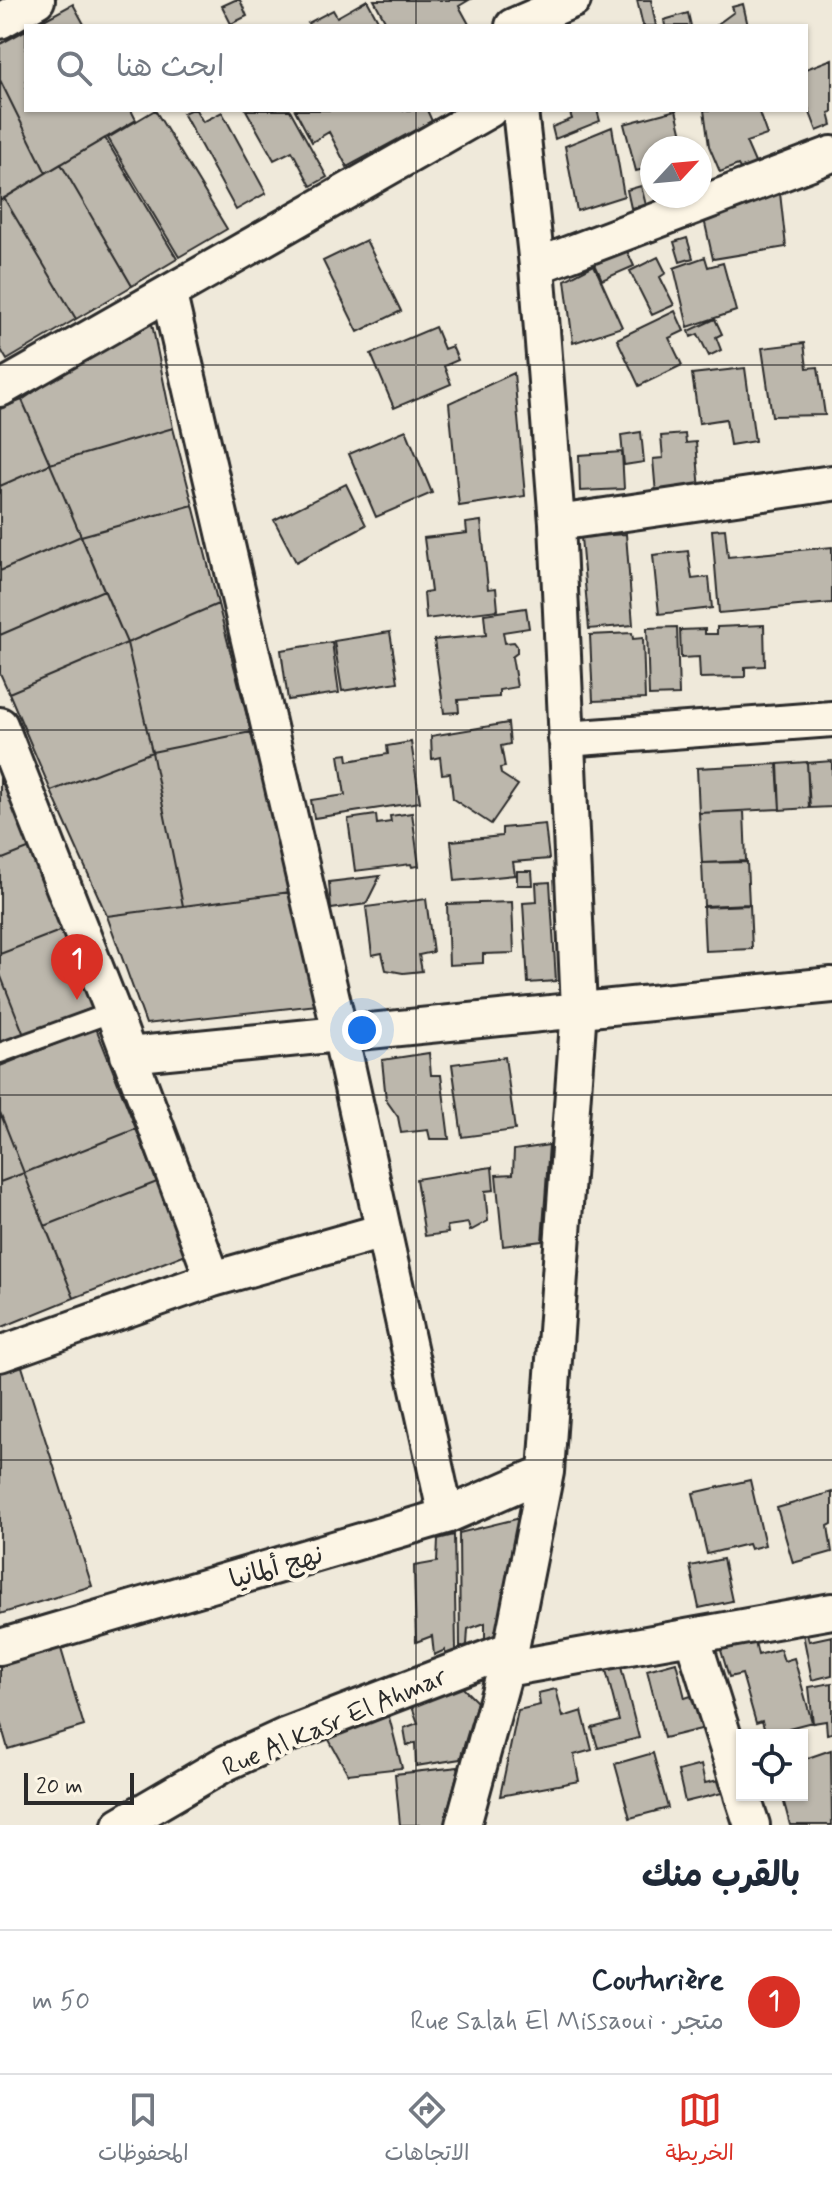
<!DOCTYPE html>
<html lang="ar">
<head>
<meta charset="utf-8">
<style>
	body { margin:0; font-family:Mynerve,"Playpen Sans Arabic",sans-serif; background:#f6f6f7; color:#1f2937; direction:rtl }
	.controls { position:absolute; right:24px; bottom:24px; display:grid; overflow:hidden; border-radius:0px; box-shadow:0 2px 6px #0004 }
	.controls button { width:72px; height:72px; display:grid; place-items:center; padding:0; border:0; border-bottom:2px solid #e0e1e3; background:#fff; color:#1f2937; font:40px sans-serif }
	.compass { position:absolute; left:640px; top:136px; width:72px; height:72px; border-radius:50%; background:#fff; box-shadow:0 2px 6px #0004; rotate:64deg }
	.scale { position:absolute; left:24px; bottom:20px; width:110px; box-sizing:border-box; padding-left:8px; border:4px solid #2b2b2b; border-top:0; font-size:22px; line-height:28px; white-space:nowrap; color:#2b2b2b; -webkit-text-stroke:6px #fcf5e5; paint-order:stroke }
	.you { position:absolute; left:362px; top:1030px; width:28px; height:28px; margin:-20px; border:6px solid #fff; border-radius:50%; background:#1a73e8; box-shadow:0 0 0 12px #1a73e833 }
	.badge { display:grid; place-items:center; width:52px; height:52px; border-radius:50%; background:#d93025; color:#fff; font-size:26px; font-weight:700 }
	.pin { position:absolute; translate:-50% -66px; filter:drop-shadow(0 2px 4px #0008) }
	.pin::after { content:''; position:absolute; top:42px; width:28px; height:24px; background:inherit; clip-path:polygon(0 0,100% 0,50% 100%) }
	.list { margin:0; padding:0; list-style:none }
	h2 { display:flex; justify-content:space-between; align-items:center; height:104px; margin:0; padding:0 32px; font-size:34px }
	h2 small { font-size:26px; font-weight:400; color:#747a83 }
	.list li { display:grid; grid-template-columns:52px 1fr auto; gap:24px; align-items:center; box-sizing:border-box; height:144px; padding:0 32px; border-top:2px solid #e0e1e3 }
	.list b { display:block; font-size:30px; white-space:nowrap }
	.list p { margin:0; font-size:26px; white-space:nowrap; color:#747a83 }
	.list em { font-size:26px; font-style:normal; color:#747a83 }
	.icon { flex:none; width:44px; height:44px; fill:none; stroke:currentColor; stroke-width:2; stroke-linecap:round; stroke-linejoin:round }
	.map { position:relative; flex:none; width:832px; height:1825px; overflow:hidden; direction:ltr }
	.search { position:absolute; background:#fff; box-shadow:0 2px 6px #0004; left:24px; right:24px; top:24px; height:88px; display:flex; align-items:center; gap:20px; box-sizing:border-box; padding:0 28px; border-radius:0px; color:#747a83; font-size:30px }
	.sheet { height:248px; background:#fff }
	nav { display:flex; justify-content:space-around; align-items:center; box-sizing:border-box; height:112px; border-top:2px solid #e0e1e3; background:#fff; font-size:22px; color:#747a83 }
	nav a { display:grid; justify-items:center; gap:4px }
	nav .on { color:#d93025 }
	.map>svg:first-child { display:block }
	.building { fill:#bcb7ac; stroke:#2b2b2b; stroke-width:2 }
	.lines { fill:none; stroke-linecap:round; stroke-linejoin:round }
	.lane-casing { stroke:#2b2b2b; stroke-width:24 }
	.street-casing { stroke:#2b2b2b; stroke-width:40 }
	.lane { stroke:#fcf5e5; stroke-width:18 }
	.street { stroke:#fcf5e5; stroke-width:34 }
	.grid { fill:none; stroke:#2b2b2b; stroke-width:2; stroke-opacity:0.55 }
	.labels { text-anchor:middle; stroke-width:8; stroke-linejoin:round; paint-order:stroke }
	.street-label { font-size:26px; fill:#2b2b2b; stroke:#fcf5e5 }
</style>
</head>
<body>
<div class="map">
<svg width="832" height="1825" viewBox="0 0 832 1825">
	<rect width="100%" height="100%" fill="#efe9da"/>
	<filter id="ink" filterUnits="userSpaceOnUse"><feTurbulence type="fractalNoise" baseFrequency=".0125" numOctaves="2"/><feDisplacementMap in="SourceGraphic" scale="16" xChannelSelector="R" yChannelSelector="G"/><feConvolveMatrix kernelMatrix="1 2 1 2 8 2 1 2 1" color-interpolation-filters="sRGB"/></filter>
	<g filter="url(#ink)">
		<path class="building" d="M235,0H240L247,16L231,24L222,6Z
			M367,0L381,26H310L308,23L333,10L337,17Z
			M374,0H469L459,6L470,26H388Z
			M637,0H651L656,26H643Z
			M73,4L85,26H33Z
			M743,4L748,26H715L734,12L732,7Z
			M688,13L691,26H665L664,20Z
			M26,30V110H131L136,120L46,173L0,80V44Z
			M832,59V112L829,113L832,125L817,131L806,102V69Z
			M0,80L46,173L0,201Z
			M155,110L227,229L179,257L108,138Z
			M190,110H196L203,122L222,112L266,193L236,210L183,113Z
			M246,110H290L327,177L311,186L292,151L274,160Z
			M295,110H427L432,121L347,167L329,132L312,142Z
			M569,110H597L600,121L555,139L552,127L572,119Z
			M676,110L685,148H652V167L636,171L624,124Z
			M704,110H758L767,135L746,142L756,165L741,170L738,165L720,172L709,146Z
			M612,127L624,196L577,211L565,146Z
			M105,138L177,259L132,286L61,164Z
			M61,164L132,286L76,319L4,198Z
			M641,186L646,205L631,208L627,190Z
			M780,193L786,247L713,259L704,219Z
			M4,198L76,319L7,360L0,348V201Z
			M687,238L693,258L680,262L674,242Z
			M366,240L401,311L358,332L323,261Z
			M627,251L634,266L602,280L595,264Z
			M658,257L666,273L660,277L674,305L652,315L630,271Z
			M705,257L708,267L723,263L736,311L688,327L674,268Z
			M594,265L622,327L573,343L565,280Z
			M675,311L684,331L669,338L682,365L639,386L617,339Z
			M150,314L173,428L50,464L22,400Z
			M715,319L722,334L716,337L721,350L709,356L698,334L691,337L689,331Z
			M435,327L444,349L452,346L458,360L444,366L451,384L394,408L371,354Z
			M804,343L807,368L818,367L825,415L772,416L762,348Z
			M745,368L755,441L730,445L726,419L699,423L692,374Z
			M514,373L525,496L459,506L449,403Z
			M22,400L50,464L0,486V409Z
			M173,428L193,505L81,536L50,464Z
			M406,430L432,493L376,517L349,454Z
			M641,432L644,462L624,465L621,435Z
			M685,434L686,443L696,442L700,491L656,494L653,459L663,458L661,436Z
			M622,452L624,489L580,491L579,455Z
			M50,464L81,536L0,571V486Z
			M346,484L366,525L296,562L274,520Z
			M193,505L218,604L127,643L81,536Z
			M481,521L488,589L496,588L498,610L426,619L424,593L431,592L424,538L467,533L466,523Z
			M725,529L728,557L832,547V603L719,613L712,530Z
			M626,534L633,625L589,629L581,537Z
			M81,536L104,590L0,635V571Z
			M688,551L692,579L709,577L712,608L659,614L653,555Z
			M104,590L127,643L9,693L0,673V635Z
			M218,604L251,732L152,752L127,643Z
			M526,608L529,628L503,632L505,643L514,642L517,646V653L512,657L517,687L499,690V697L458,700L459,712L444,713L434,640L486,635L484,614Z
			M764,625L765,666L745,667V677L700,678L699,657L681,658L680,630L705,629V634H717V627Z
			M677,627L679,695L649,696L647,628Z
			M390,632L398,682L342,691L334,641Z
			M632,633L633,639L643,638L645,699L593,701L590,635Z
			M332,642L339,693L288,700L281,650Z
			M127,643L152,752L51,791L9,693Z
			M508,723L510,744L501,746L505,767L500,768L501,774L518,785L491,824L453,799L450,773L442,774L440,757L432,759L431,736Z
			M251,732L290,892L183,906L152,752Z
			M411,742L420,802L314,818L311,800L345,795L339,755L347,754L348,761L388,754L387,746Z
			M152,752L183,906L107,916L51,791Z
			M832,761V807L810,808L807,763Z
			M807,762L809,808L780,810L778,764Z
			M0,764L33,847L0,860Z
			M777,764L780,809L699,813L697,768Z
			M744,811L746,861L702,863L699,813Z
			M412,813L419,866L412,867L411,864L355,871L348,819L376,815L377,824L391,822L390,816Z
			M545,824L549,859L513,862L515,875L455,881L451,841L502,836V828Z
			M33,847L65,929L0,954V860Z
			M747,862L749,904L704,906L702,863Z
			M517,871H532L533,885H517Z
			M380,876L366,904L331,909L329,882Z
			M550,882L556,981L528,983L523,903L537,902L536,883Z
			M290,892L318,1005L146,1024L107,916Z
			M426,899L433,952L419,955L422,971L403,973L386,970L382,953L372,955L366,907Z
			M512,902L514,953L483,954V963L449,965L447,904Z
			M750,905L752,949L705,951L703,907Z
			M65,929L95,1007L24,1035L0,974V954Z
			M0,974L24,1035L0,1045Z
			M96,1028L136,1129L24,1173L0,1112V1066Z
			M429,1053L431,1075H441L449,1139H430L428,1130L401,1133L398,1117L386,1100L382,1060Z
			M505,1057L515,1130L462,1137L452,1064Z
			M0,1112L24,1173L0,1182Z
			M136,1129L157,1182L45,1226L24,1173Z
			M549,1145L542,1241L503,1246L496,1175L513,1174L514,1150Z
			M492,1167L494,1190L485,1191L488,1221L470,1231L468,1223L447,1226L448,1233L425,1236L416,1179Z
			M24,1173L74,1298L0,1328V1182Z
			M157,1182L186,1254L74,1298L45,1226Z
			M19,1357L92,1586L0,1614V1363Z
			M750,1480L765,1545L750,1549L748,1544L707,1554L693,1493Z
			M832,1492V1524L828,1526L832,1552L793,1563L777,1508Z
			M520,1518L498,1636L485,1639V1623L468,1629L467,1645L460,1648L459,1533Z
			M454,1535L456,1650L445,1655V1650L434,1655L432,1636L416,1642L414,1566L437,1562L438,1539Z
			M723,1559L732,1601L699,1608L690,1566Z
			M803,1634H807L809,1641L832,1636V1675L812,1680Z
			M754,1638L758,1655L780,1649L784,1661L794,1658L812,1722L789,1728L791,1735H766L762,1721L756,1723L742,1674L729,1677L720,1647Z
			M59,1642L84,1726L8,1749L0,1721V1660Z
			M676,1662L685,1698L697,1694L705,1728L664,1738L647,1670Z
			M621,1667L639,1738L598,1748L592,1728L619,1721L606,1670Z
			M455,1680L477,1702L460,1759L416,1766L415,1743L407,1746L404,1728L418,1723L412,1707L402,1710V1701Z
			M832,1683V1733L827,1734L826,1721L813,1723L809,1687Z
			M556,1689L563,1717L582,1711L592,1750L574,1755L579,1781L500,1796L518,1710L540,1705L538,1693Z
			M387,1709L402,1768L348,1774L328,1738Z
			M831,1750L832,1825H790L782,1795H802V1760Z
			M653,1753L668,1808L630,1818L615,1764Z
			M701,1765L705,1783L723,1779L726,1792L685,1802L678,1771Z
			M459,1767L444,1825H400L395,1774Z"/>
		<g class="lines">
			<defs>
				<path id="lane" d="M0,1053L113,1012"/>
				<path id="street" d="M0,21L37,0
					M513,26L573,0
					M537,266L832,154
					M169,295L340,1033L446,1516
					M0,389L489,110
					M557,523L832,483
					M0,725L113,1012L213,1279
					M566,739L832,719
					M128,1055L832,985
					M0,1354L213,1279L383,1231
					M692,1636L742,1794
					M0,1647L446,1516L546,1472
					M506,1669L832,1611
					M742,1795L752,1825
					M120,1825L226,1763L287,1735L511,1649
					M463,1825L511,1649L546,1472L579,1008L557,523L537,266L520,110"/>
			</defs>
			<use href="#lane" class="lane-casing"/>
			<use href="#street" class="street-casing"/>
			<use href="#lane" class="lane"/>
			<use href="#street" class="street"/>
		</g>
	</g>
	<path class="grid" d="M416,0V26M416,110V1825M0,365H832M0,730H832M0,1095H832M0,1460H832"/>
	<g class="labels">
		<g class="street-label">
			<text transform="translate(276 1566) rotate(-16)" y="9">نهج ألمانيا</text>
			<text transform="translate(334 1721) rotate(-23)" y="9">Rue Al Kasr El Ahmar</text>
		</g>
	</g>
</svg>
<div class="controls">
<button><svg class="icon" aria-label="locate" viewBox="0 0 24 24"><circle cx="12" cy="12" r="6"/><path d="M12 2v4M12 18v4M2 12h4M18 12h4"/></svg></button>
</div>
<svg class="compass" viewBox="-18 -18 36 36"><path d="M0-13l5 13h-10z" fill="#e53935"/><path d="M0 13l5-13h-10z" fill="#747a83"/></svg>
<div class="scale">20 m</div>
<div class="you"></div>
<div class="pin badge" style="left:77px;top:1000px">1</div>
<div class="search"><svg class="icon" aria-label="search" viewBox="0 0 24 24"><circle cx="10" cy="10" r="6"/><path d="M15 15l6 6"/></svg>ابحث هنا</div>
</div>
<section class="sheet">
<h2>بالقرب منك<small></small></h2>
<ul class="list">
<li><span class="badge">1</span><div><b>Couturière</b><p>متجر · Rue Salah El Missaoui</p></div><em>50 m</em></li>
</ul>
</section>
<nav>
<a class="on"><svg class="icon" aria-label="map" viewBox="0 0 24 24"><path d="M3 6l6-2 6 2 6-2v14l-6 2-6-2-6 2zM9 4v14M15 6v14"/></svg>الخريطة</a>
<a><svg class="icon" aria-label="directions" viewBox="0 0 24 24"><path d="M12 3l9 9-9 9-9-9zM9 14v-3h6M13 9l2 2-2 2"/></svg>الاتجاهات</a>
<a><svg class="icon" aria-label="saved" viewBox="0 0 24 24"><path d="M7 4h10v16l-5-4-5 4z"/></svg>المحفوظات</a>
</nav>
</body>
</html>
